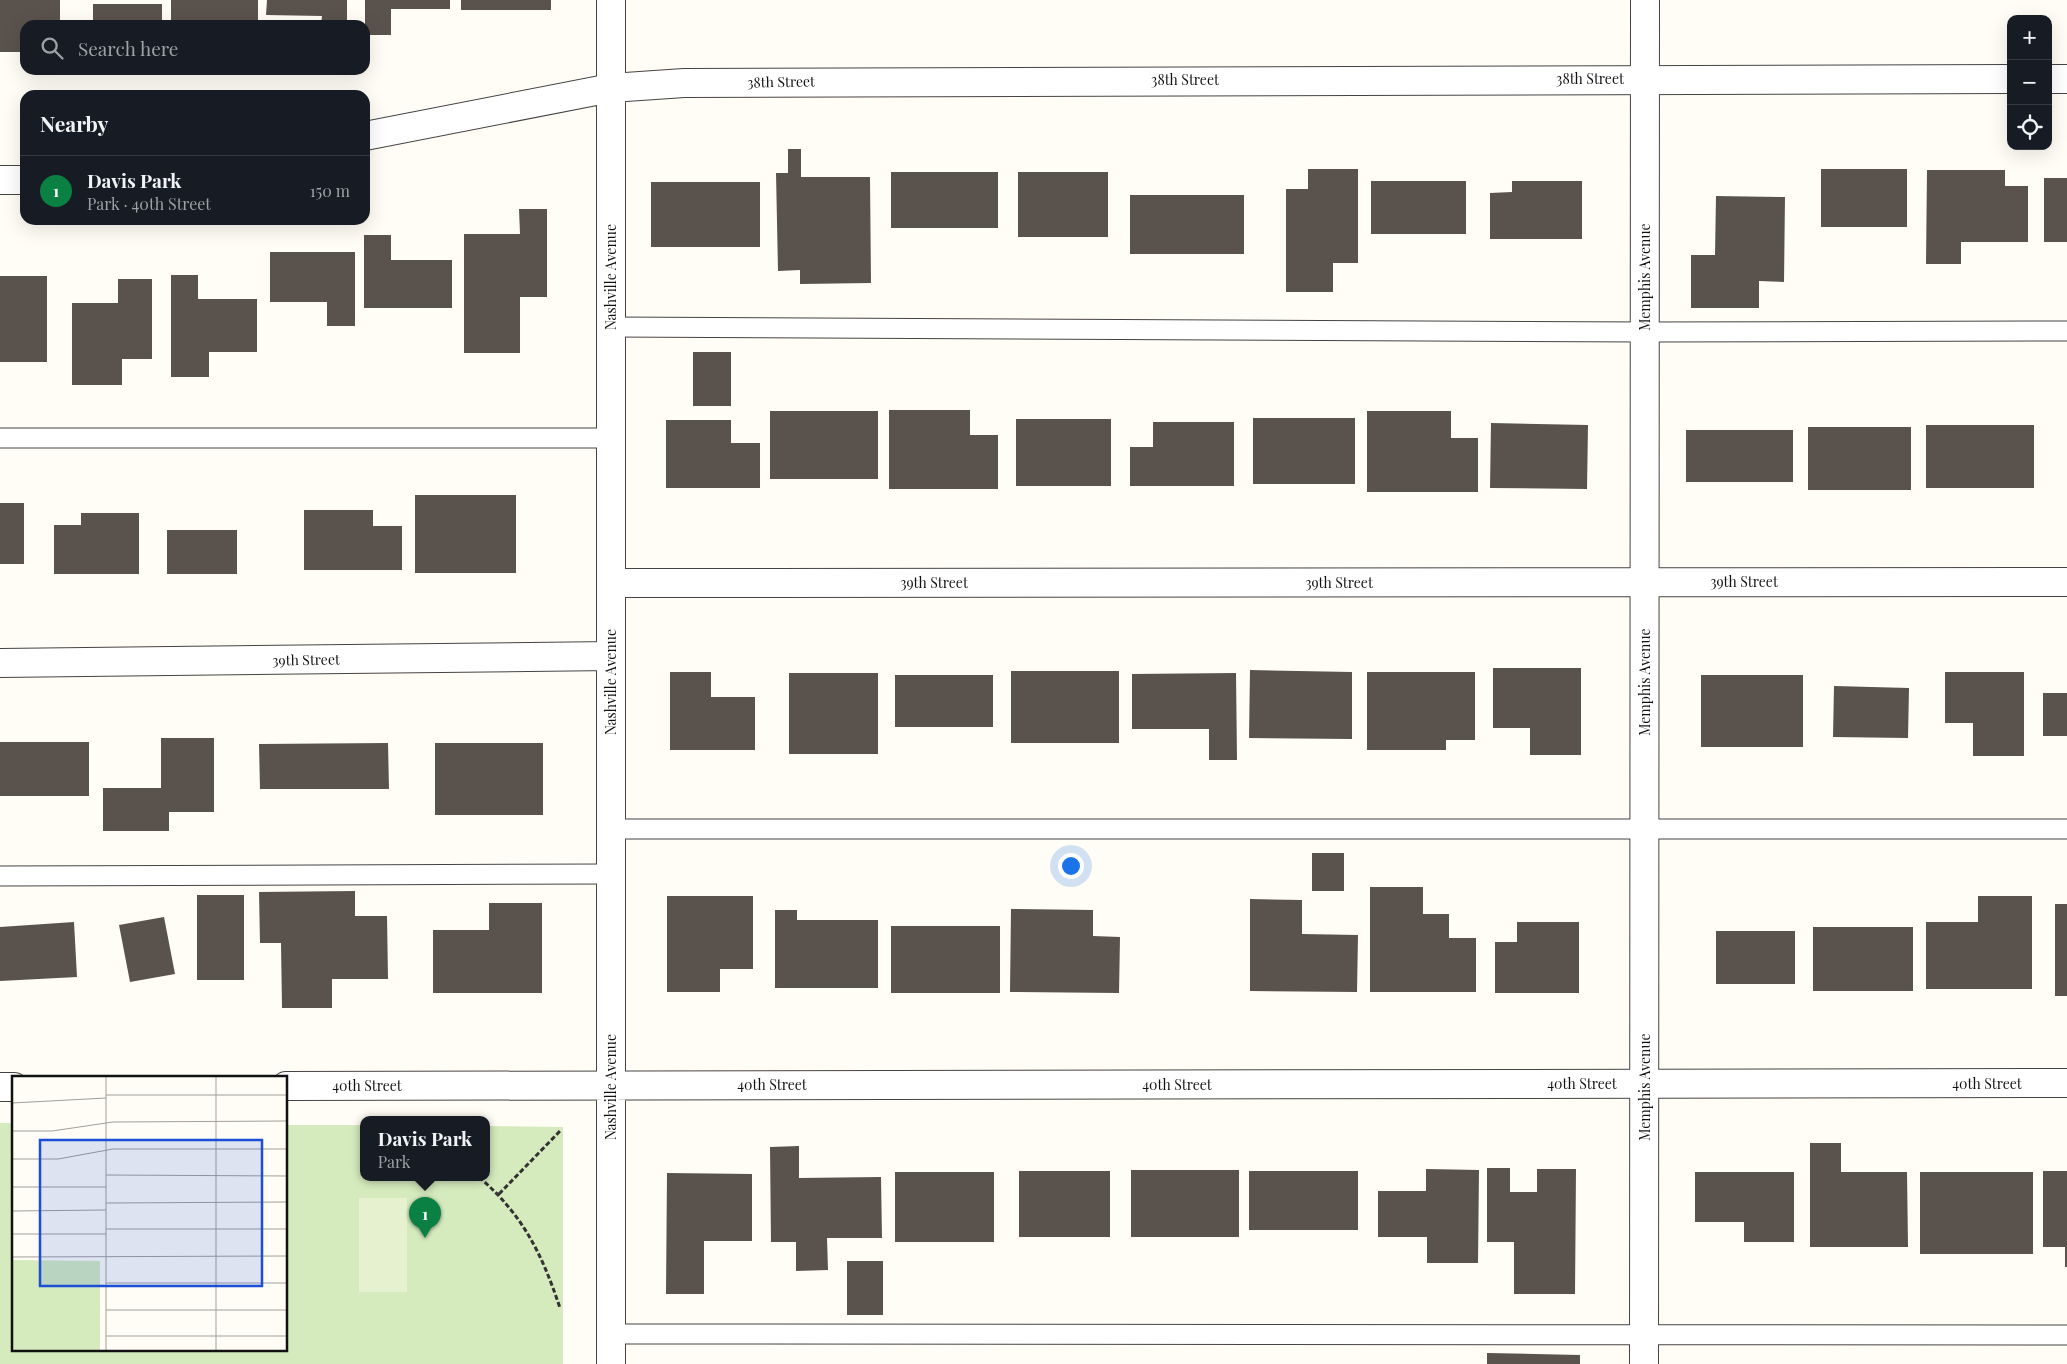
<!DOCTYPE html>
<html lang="en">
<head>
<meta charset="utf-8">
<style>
	body { margin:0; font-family:"Playfair Display",serif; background:#20242c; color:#f1f3f6 }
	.controls { position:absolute; right:15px; top:15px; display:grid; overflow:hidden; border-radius:10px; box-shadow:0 5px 20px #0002 }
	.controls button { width:45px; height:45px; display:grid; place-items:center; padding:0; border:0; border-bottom:1px solid #363941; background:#171b24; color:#f1f3f6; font:25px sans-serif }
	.you { position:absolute; left:1070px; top:865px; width:18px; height:18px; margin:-12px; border:4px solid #fff; border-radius:50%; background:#1a73e8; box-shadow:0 0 0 8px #1a73e833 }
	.badge { display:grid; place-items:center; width:32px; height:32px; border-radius:50%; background:#0b8043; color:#fff; font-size:16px; font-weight:700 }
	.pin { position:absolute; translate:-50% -41px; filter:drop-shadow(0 1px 2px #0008) }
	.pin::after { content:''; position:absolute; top:26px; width:18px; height:15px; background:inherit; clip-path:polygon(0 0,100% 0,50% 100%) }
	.popup { position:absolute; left:360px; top:1116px; width:130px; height:65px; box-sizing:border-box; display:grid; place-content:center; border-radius:10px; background:#171b24; filter:drop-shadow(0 1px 4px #0005); font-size:16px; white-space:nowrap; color:#9ea1a6 }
	.popup b { font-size:19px; color:#f1f3f6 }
	.popup::after { content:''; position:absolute; left:50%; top:100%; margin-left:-10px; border:10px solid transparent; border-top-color:#171b24 }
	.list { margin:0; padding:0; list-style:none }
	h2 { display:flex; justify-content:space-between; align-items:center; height:65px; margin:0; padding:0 20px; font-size:21px }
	h2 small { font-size:16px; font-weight:400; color:#9ea1a6 }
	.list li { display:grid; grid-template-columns:32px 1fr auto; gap:15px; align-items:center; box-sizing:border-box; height:70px; padding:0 20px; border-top:1px solid #363941 }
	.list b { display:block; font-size:19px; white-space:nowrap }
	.list p { margin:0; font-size:16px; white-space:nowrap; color:#9ea1a6 }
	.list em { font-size:16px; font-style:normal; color:#9ea1a6 }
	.icon { flex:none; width:28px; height:28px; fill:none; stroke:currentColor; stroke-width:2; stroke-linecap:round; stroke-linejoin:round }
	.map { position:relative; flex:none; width:2067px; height:1364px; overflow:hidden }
	.search { position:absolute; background:#171b24; box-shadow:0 5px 20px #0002; left:20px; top:20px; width:350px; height:55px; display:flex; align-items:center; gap:12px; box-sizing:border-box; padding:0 18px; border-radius:15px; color:#9ea1a6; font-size:19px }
	.panel { position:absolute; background:#171b24; box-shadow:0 5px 20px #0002; left:20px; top:90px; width:350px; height:135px; border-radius:15px }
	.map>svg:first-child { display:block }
	.green { fill:#d5ebbd }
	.pitch { fill:#e6f2cf }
	.building { fill:#5a524d }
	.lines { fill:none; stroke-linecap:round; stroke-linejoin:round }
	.service-casing { stroke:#444; stroke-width:21 }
	.minor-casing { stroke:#444; stroke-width:30 }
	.tertiary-casing { stroke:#444; stroke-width:30 }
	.path { stroke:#333; stroke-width:3; stroke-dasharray:5 2.5; stroke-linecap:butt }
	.service { stroke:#fff; stroke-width:19 }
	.minor { stroke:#fff; stroke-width:28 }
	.tertiary { stroke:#fff; stroke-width:28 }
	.labels { text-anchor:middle; stroke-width:5; stroke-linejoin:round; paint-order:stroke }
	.street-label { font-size:14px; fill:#111; stroke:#fff }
	.inset-road { fill:none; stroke:#a09f9a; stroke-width:1 }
	.view { fill:#1d4ed8; fill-opacity:0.15; stroke:#1d4ed8; stroke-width:2.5 }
	.inset-edge { fill:none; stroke:#111; stroke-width:2.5 }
</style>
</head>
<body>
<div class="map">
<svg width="2067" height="1364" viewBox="0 0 2067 1364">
	<rect width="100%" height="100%" fill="#fffdf5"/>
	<path class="green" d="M0,1123H14V1350H286V1125H364V1177H486V1126L563,1127V1364H0Z"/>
	<path class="pitch" d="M359,1198H407V1292H359Z"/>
	<path class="building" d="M0,0H60V25H25V52H0Z
		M171,0H258V25H171Z
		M267,0H347V25H321L322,16L266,15Z
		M365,0H450V9H391V35H365Z
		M461,0H551V10H461Z
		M93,4H162V25H93Z
		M76,70H162V72H76Z
		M788,149H801V177H870L871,283L800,284V270L778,271L776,173H788Z
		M1308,169H1358V263H1333V292H1286V189H1308Z
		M1821,169H1907V227H1821Z
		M1927,170H2005V186H2028V242H1961V264H1926Z
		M891,172H998V228H891Z
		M1018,172H1108V237H1018Z
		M2044,178H2067V242H2044Z
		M1371,181H1466V234H1371Z
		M1512,181H1582V239H1490V193L1512,192Z
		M651,182H760V247H651Z
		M1130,195H1244V254H1130Z
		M1716,196L1785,197L1784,282L1759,281V308H1691V255H1715Z
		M519,209H547V297H520V353H464V234H520Z
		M364,235H391V260H452V308H364Z
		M270,252H355V326H327V302H270Z
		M171,275H198V299H257V352H209V377H171Z
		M0,276H47V362H0Z
		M118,279H152V359H122V385H72V303H118Z
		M693,352H731V406H693Z
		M889,410H970V435H998V489H889Z
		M770,411H878V479H770Z
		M1367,411H1451V438H1478V492H1367Z
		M1253,418H1355V484H1253Z
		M1016,419H1111V486H1016Z
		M666,420H731V443H760V488H666Z
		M1153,422H1234V486H1130V447H1153Z
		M1491,423L1588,425L1587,489L1490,488Z
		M1926,425H2034V488H1926Z
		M1808,427H1911V490H1808Z
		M1686,430H1793V482H1686Z
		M415,495H516V573H415Z
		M0,503H24V564H0Z
		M304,510H373V526H402V570H304Z
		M81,513H139V574H54V525H81Z
		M167,530H237V574H167Z
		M1493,668H1581V755H1530V728H1493Z
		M1250,670L1352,672V739L1249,738Z
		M1011,671H1119V743H1011Z
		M670,672H711V697H755V750H670Z
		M1367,672H1475V740H1446V750H1367Z
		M1945,672H2024V756H1973V723H1945Z
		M789,673H878V754H789Z
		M1236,673L1237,760H1209V729H1132V674Z
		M895,675H993V727H895Z
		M1701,675H1803V747H1701Z
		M1834,686L1909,688L1908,738L1833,737Z
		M2043,693H2067V736H2043Z
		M161,738H214V812H169V831H103V788H161Z
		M0,742H89V796H0Z
		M388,743L389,789H260L259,744Z
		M435,743H543V815H435Z
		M1312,853H1344V891H1312Z
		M1370,887H1423V914H1449V938H1476V992H1370Z
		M355,891V916H387L388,979H332V1008H282L281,943H260L259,892Z
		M197,895H244V980H197Z
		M667,896H753V969H720V992H667Z
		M1978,896H2032V989H1926V922H1978Z
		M1250,899L1302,900V934L1358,935L1357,992L1250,991Z
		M489,903H542V993H433V930H489Z
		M2055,904H2067V996H2055Z
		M1011,909L1093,910V936L1120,937L1119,993L1010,992Z
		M775,910H797V920H878V988H775Z
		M164,917L175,974L130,982L119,925Z
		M74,922L77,977L0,981V927Z
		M1517,922H1579V993H1495V942H1517Z
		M891,926H1000V993H891Z
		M1813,927H1913V991H1813Z
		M1716,931H1795V984H1716Z
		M1810,1143H1841V1172H1907L1908,1247H1810Z
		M799,1146V1178L881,1177L882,1238H827L828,1270L796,1271V1242H771L770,1147Z
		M1487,1168H1510V1192H1537V1169H1576L1575,1294H1514V1242H1487Z
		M1426,1169L1479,1170L1478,1263H1427V1237H1378V1191H1426Z
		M1131,1170H1239V1237H1131Z
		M1019,1171H1110V1237H1019Z
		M1249,1171H1358V1230H1249Z
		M2043,1171H2067V1267H2065V1247H2043Z
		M895,1172H994V1242H895Z
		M1695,1172H1794V1242H1744V1222H1695Z
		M1920,1172H2033V1254H1920Z
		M667,1173L752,1174V1241H704V1294H666Z
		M847,1261H883V1315H847Z
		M1487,1353L1580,1355V1364H1487Z"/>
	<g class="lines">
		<defs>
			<path id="service" d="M611,327L1645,332L2067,331
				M0,438H611
				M611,829H2067
				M0,876L611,874
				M611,1334L2067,1335"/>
			<path id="minor" d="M2048,79H2067
				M365,136L611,88L684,83L2011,79
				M0,180H25
				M611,583L2067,582
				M0,663L611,656
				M286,1086L2067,1083
				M0,1087H14
				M611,1364V0"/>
			<path id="tertiary" d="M1644,1364L1645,0"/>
		</defs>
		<use href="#service" class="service-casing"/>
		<use href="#minor" class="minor-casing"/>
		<use href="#tertiary" class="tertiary-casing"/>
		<path class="path" d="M479,1177C523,1215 542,1254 560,1308
			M499,1194L561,1130"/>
		<use href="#service" class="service"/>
		<use href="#minor" class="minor"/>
		<use href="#tertiary" class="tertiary"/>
	</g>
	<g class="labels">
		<g class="street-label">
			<text x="1590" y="84">38th Street</text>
			<text x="1185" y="85">38th Street</text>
			<text transform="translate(781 82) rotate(-1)" y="5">38th Street</text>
			<text transform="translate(611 277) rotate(-90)" y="5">Nashville Avenue</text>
			<text transform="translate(1645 277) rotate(-90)" y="5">Memphis Avenue</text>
			<text x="1744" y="587">39th Street</text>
			<text x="934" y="588">39th Street</text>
			<text x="1339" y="588">39th Street</text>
			<text transform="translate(306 660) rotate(-1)" y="5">39th Street</text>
			<text transform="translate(611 682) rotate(-90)" y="5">Nashville Avenue</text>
			<text transform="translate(1645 682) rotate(-90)" y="5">Memphis Avenue</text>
			<text x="1582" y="1089">40th Street</text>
			<text x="1987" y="1089">40th Street</text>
			<text x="772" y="1090">40th Street</text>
			<text x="1177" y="1090">40th Street</text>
			<text x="367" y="1091">40th Street</text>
			<text transform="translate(611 1087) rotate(-90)" y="5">Nashville Avenue</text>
			<text transform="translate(1645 1087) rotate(-90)" y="5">Memphis Avenue</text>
		</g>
	</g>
	<g transform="translate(12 1076)">
		<rect width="275" height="275" fill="#fffdf5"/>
		<path d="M0,184L88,185V274H0Z" fill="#d5ebbd"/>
		<path class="inset-road" d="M94,19H275M0,27L94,22M0,55H40L101,46L275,45M0,83H46L101,73H275M94,99L275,100M0,111H94M94,127L275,126M0,135L94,134M94,153H275M0,158H94M0,181L275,180M94,207H275M94,234H275M94,260H275M94,274V1M204,274V1"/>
		<path class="view" d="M28,64H250V210H28Z"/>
		<rect width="275" height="275" class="inset-edge"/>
	</g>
</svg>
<div class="controls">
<button>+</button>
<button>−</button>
<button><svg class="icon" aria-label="locate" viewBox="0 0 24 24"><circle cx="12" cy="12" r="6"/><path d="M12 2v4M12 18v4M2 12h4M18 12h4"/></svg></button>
</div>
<div class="you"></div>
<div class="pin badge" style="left:425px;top:1238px">1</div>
<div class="popup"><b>Davis Park</b>Park</div>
<div class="search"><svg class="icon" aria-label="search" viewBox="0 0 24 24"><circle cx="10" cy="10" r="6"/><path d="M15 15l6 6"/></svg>Search here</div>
<section class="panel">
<h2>Nearby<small></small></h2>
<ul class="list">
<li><span class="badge">1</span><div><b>Davis Park</b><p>Park · 40th Street</p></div><em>150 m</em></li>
</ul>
</section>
</div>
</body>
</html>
